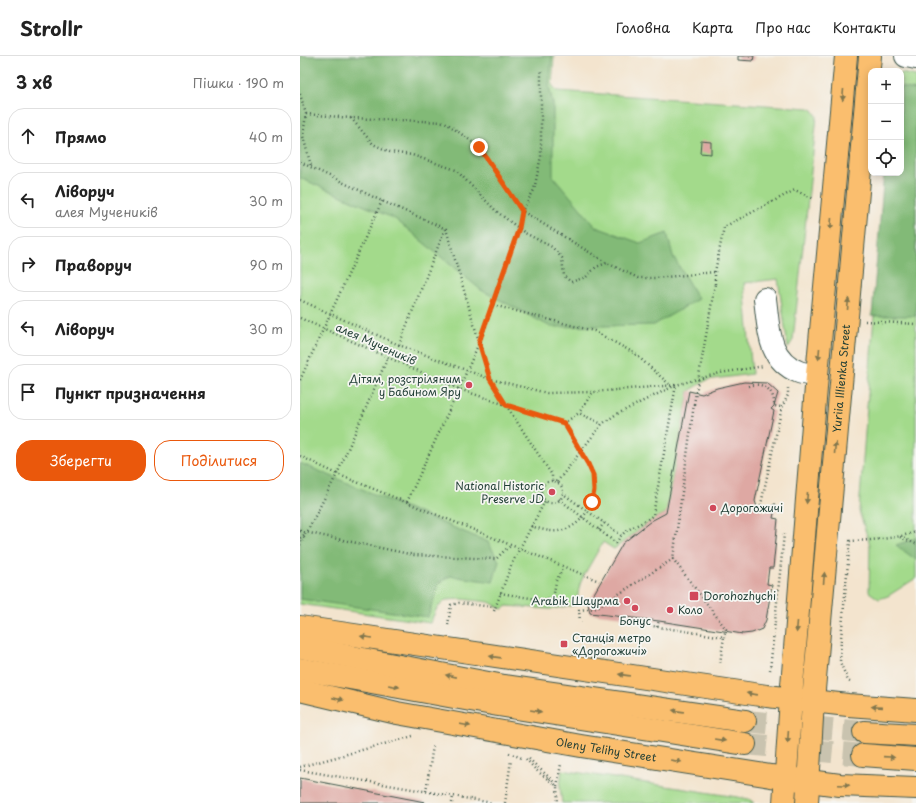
<!DOCTYPE html>
<html lang="uk">
<head>
<meta charset="utf-8">
<style>
	body { margin:0; font-family:"Playpen Sans",sans-serif; background:#f6f6f6; color:#222 }
	.controls { position:absolute; right:12px; top:12px; display:grid; overflow:hidden; border-radius:8px; box-shadow:0 2px 10px #0003 }
	.controls button { width:36px; height:36px; display:grid; place-items:center; padding:0; border:0; border-bottom:1px solid #e0e0e0; background:#fff; color:#222; font:20px sans-serif }
	.stop { position:absolute; width:12px; height:12px; margin:-9px; border:3px solid #ea580c; border-radius:50%; background:#fff }
	.stop.end { background:#ea580c; border-color:#fff; box-shadow:0 1px 4px #0008 }
	.list { margin:0; padding:0; list-style:none }
	h2 { display:flex; justify-content:space-between; align-items:center; height:52px; margin:0; padding:0 16px; font-size:17px }
	h2 small { font-size:13px; font-weight:400; color:#767676 }
	.list li { display:grid; grid-template-columns:26px 1fr auto; gap:12px; align-items:center; box-sizing:border-box; height:56px; margin:0 8px 8px; padding:0 8px; border:1px solid #e0e0e0; border-radius:16px }
	.list b { display:block; font-size:15px; white-space:nowrap }
	.list p { margin:0; font-size:13px; white-space:nowrap; color:#767676 }
	.list em { font-size:13px; font-style:normal; color:#767676 }
	.actions { display:flex; gap:8px; padding:12px 16px }
	.actions a { flex:1; padding:9px 0; border:1px solid #ea580c; border-radius:16px; text-align:center; font-size:14px; color:#ea580c }
	.actions .main { background:#ea580c; color:#fff }
	.icon { flex:none; width:22px; height:22px; fill:none; stroke:currentColor; stroke-width:2; stroke-linecap:round; stroke-linejoin:round }
	.map { position:relative; flex:none; width:616px; height:747px; overflow:hidden }
	header { display:flex; align-items:center; gap:24px; box-sizing:border-box; height:56px; padding:0 20px; background:#fff; border-bottom:1px solid #e0e0e0 }
	header strong { font-size:19px }
	nav { display:flex; gap:22px; margin-inline-start:auto; font-size:14px }
	main { display:flex }
	aside { flex:1; background:#fff }
	.map>svg:first-child { display:block }
	.green { fill:#a3da8b; stroke:#618c60 }
	.forest { fill:#82ba77; stroke:#507c56 }
	.building { fill:#dea8a3 }
	.lines { fill:none; stroke-linecap:round; stroke-linejoin:round }
	.major-tunnel { stroke:#c9c3af; stroke-width:22; stroke-dasharray:22 11; stroke-linecap:butt }
	.minor-casing { stroke:#3f564b; stroke-width:24 }
	.major-casing { stroke:#3f564b; stroke-width:24 }
	.path { stroke:#3f564b; stroke-width:2.5; stroke-dasharray:1 3; stroke-linecap:butt }
	.minor { stroke:#fff; stroke-width:22 }
	.major { stroke:#fabe6e; stroke-width:22 }
	.path-bridge { stroke:#3f564b; stroke-width:2.5; stroke-dasharray:1 3; stroke-linecap:butt }
	.oneway { fill:#82774e }
	.route { stroke:#ea580c; stroke-width:5 }
	.poi-dot { fill:#d1495b; stroke:#f6f6f2; stroke-width:1.5 }
	.labels { text-anchor:middle; stroke-width:3.5; stroke-linejoin:round; paint-order:stroke }
	.street-label { font-size:11px; fill:#1f3d34; stroke:#f6f6f2 }
	.poi-label { font-size:11px; fill:#1f3d34; stroke:#f6f6f2; text-anchor:start }
</style>
</head>
<body>
<header>
<strong>Strollr</strong>
<nav><a>Головна</a><a>Карта</a><a>Про нас</a><a>Контакти</a></nav>
</header>
<main>
<aside>
<h2>3 хв<small>Пішки · 190 m</small></h2>
<ul class="list">
<li><svg class="icon" aria-label="ahead" viewBox="0 0 24 24"><path d="M12 20V5M6 11l6-6 6 6"/></svg><div><b>Прямо</b></div><em>40 m</em></li>
<li><svg class="icon" aria-label="left" viewBox="0 0 24 24"><path d="M17 20v-9H6M10 6l-5 5 5 5"/></svg><div><b>Ліворуч</b><p>алея Мучеників</p></div><em>30 m</em></li>
<li><svg class="icon" aria-label="right" viewBox="0 0 24 24"><path d="M7 20v-9h11M14 6l5 5-5 5"/></svg><div><b>Праворуч</b></div><em>90 m</em></li>
<li><svg class="icon" aria-label="left" viewBox="0 0 24 24"><path d="M17 20v-9H6M10 6l-5 5 5 5"/></svg><div><b>Ліворуч</b></div><em>30 m</em></li>
<li><svg class="icon" aria-label="arrive" viewBox="0 0 24 24"><path d="M6 21V4h12l-3 4 3 4H6"/></svg><div><b>Пункт призначення</b></div></li>
</ul>
<div class="actions"><a class="main">Зберегти</a><a>Поділитися</a></div>
</aside>
<div class="map">
<svg width="616" height="747" viewBox="0 0 616 747">
	<rect width="100%" height="100%" fill="#f6f6f2"/>
	<filter id="ink" filterUnits="userSpaceOnUse"><feTurbulence type="fractalNoise" baseFrequency=".025" numOctaves="2"/><feDisplacementMap in="SourceGraphic" scale="8" xChannelSelector="R" yChannelSelector="G"/><feConvolveMatrix kernelMatrix="1 2 1 2 8 2 1 2 1" color-interpolation-filters="sRGB"/></filter>
	<filter id="wash" filterUnits="userSpaceOnUse"><feTurbulence type="fractalNoise" baseFrequency=".012" numOctaves="4" result="noise"/><feDisplacementMap in="SourceGraphic" scale="16" xChannelSelector="R" yChannelSelector="G"/><feGaussianBlur stdDeviation="0.9" result="paint"/><feColorMatrix in="noise" values="0 0 0 0 0 0 0 0 0 0 0 0 0 0 0 0 0 1.4 0 .05"/><feComposite in="paint" operator="in"/></filter>
	<g filter="url(#wash)">
		<rect width="100%" height="100%" fill="#f3e4ce"/>
		<path class="green" d="M0,0H254L252,29L257,35L509,52L513,54L517,60L493,284L488,292L478,223L444,227L452,318L407,324L389,335L366,457L351,465L314,493L303,486L284,519L280,528L276,549L250,553L207,550L202,553L189,546L161,543L146,544L137,552L130,567L0,548Z
			M601,17L616,20V522L588,540L579,543L569,536L570,489L559,455L585,117H601Z
			M262,714L437,741L449,743L454,747H262L260,730Z"/>
		<path class="forest" d="M0,0H252L249,30L253,48V120L296,171L340,187L367,177L373,200L398,243L354,269L251,271L181,234L95,163L0,122Z
			M601,31L616,34V260H572L584,117H601Z
			M0,407L188,486L199,505L193,526L150,520L139,527L128,561L0,543Z
			M616,482V504L596,489Z"/>
		<g id="blocks">
			<path class="building" d="M438,0H454L453,5L438,4Z
				M401,85L411,86V98L400,97Z
				M444,326L467,327L478,337L474,350L471,353L474,355L455,445L457,451L464,455L469,454L474,448H476L473,462L478,463L473,512H469L467,528L472,529L466,564L462,573L452,577L443,578L359,565L290,557L288,548L323,487L351,465L366,457L389,335L402,338L417,332Z
				M0,722L125,746V747H0Z"/>
		</g>
	</g>
	<g filter="url(#ink)">
		<use href="#blocks" fill-opacity="0" stroke="#3f564b" stroke-width="1"/>
		<g class="lines">
			<path class="major-tunnel" d="M445,665L564,676
				M445,688L563,699"/>
			<defs>
				<path id="minor" d="M606,0L616,2
					M465,243C469,272 467,303 499,316C504,318 511,318 517,319"/>
				<g id="major">
					<path d="M0,571L467,640L548,649L616,654"/>
					<path d="M0,591L204,630L445,665"/>
					<path d="M0,613L198,649L445,688"/>
					<path id="s1" d="M0,634L97,657L281,690L471,720L540,729L616,732"/>
					<path d="M564,676L616,679"/>
					<path d="M563,699L616,703"/>
					<path d="M484,747L491,642L517,319L546,0"/>
					<path id="s2" d="M507,747L513,645L570,0"/>
				</g>
			</defs>
			<use href="#minor" class="minor-casing"/>
			<use href="#major" class="major-casing"/>
			<path class="path" d="M0,38L6,58L3,80L11,110
				M6,58L51,62L145,66L179,91L222,155L307,207L338,222H356L415,216
				M51,62L73,88L90,96L112,99L156,114L196,155L225,177L252,191L262,202L264,220L271,226L286,221L296,211L307,207
				M0,106L82,145L146,173L190,323L206,349L252,419V425
				M415,228V216L424,171L495,134L514,143
				M0,244L99,289L190,323L247,337L293,336
				M193,249L294,275L334,297L369,328
				M0,262L159,333L206,349L264,367L279,357L302,368
				M565,265L616,268
				M99,289L145,173
				M0,324L82,145
				M449,330C464,325 475,335 474,350L482,351
				M394,348L373,503L426,573L424,581
				M0,400L37,418L299,525
				M241 436a11 11 0 1 1 22 0a11 11 0 1 1-22 0Z
				M257,426L302,368L315,359L376,329L420,317L464,310
				M262,437L321,479
				M259,443L316,487C318,485 319,481 322,479C330,470 344,468 353,459L376,329L293,336L279,357
				M107,446L159,333L182,280L219,172L222,155L234,134L241,100V13
				M460,453L482,351L488,339V332
				M231,470C240,473 249,476 258,475C284,472 299,442 293,419C291,410 285,404 281,397C275,387 270,377 264,367
				M299,474L304,467
				M0,475L114,499L196,503L205,494L212,489
				M600,481L616,488
				M0,482L5,478
				M0,489L37,418L88,301
				M200,537L242,544L253,543L256,525L264,511
				M194,555L212,507L245,445
				M280,566L279,554L297,552L373,503
				M326,566L424,581L420,607
				M148,569L151,549L159,547L194,551
				M357,571L359,565
				M470,614L484,478
				M550,626L548,625L540,606L541,582L550,485C573,484 594,483 616,476
				M209,697L222,702
				M226,703L236,714L254,728
				M229,703L252,724L257,731L258,747
				M0,711L113,680
				M0,714L153,740
				M257,730L261,708
				M126,735L133,690
				M152,747L153,740L192,747
				M205,747L211,704"/>
			<use href="#minor" class="minor"/>
			<use href="#major" class="major"/>
			<path class="path-bridge" d="M394,348L415,228"/>
		</g>
		<defs><path id="oneway-solid" d="M-6-.8H1V-3.2L6.5 0L1 3.2V.8H-6Z"/></defs>
		<g class="oneway">
			<use href="#oneway-solid" transform="translate(543 39) rotate(95)"/>
			<use href="#oneway-solid" transform="translate(531 168) rotate(95)"/>
			<use href="#oneway-solid" transform="translate(548 248) rotate(-85)"/>
			<use href="#oneway-solid" transform="translate(519 298) rotate(95)"/>
			<use href="#oneway-solid" transform="translate(535 392) rotate(-85)"/>
			<use href="#oneway-solid" transform="translate(507 442) rotate(95)"/>
			<use href="#oneway-solid" transform="translate(524 522) rotate(-85)"/>
			<use href="#oneway-solid" transform="translate(497 571) rotate(95)"/>
			<use href="#oneway-solid" transform="translate(66 581) rotate(-171)"/>
			<use href="#oneway-solid" transform="translate(195 601) rotate(-172)"/>
			<use href="#oneway-solid" transform="translate(324 619) rotate(-172)"/>
			<use href="#oneway-solid" transform="translate(151 620) rotate(-169)"/>
			<use href="#oneway-solid" transform="translate(94 630) rotate(10)"/>
			<use href="#oneway-solid" transform="translate(452 638) rotate(-172)"/>
			<use href="#oneway-solid" transform="translate(38 643) rotate(13)"/>
			<use href="#oneway-solid" transform="translate(577 651) rotate(-176)"/>
			<use href="#oneway-solid" transform="translate(236 655) rotate(9)"/>
			<use href="#oneway-solid" transform="translate(378 655) rotate(-172)"/>
			<use href="#oneway-solid" transform="translate(165 669) rotate(10)"/>
			<use href="#oneway-solid" transform="translate(488 681) rotate(94)"/>
			<use href="#oneway-solid" transform="translate(420 684) rotate(9)"/>
			<use href="#oneway-solid" transform="translate(589 701) rotate(4)"/>
			<use href="#oneway-solid" transform="translate(376 705) rotate(9)"/>
			<use href="#oneway-solid" transform="translate(544 729) rotate(3)"/>
		</g>
	</g>
	<g class="lines" filter="url(#ink)">
		<path class="route" d="M179,91L222,155L219,172L179,286L190,323L206,349L264,367L288,408L293,419L294,434L292,446"/>
	</g>
	<g class="poi-dot">
		<circle cx="169" cy="329" r="4"/>
		<circle cx="252" cy="436" r="4"/>
		<circle cx="413" cy="452" r="4"/>
		<rect x="389" y="535" width="10" height="10" rx="2"/>
		<circle cx="327" cy="545" r="4"/>
		<circle cx="335" cy="552" r="4"/>
		<circle cx="370" cy="554" r="4"/>
		<rect x="260" y="584" width="8" height="8" rx="2"/>
	</g>
	<g class="labels">
		<g class="street-label">
			<text transform="translate(76 288) rotate(24)" y="4">алея Мучеників</text>
			<text dy="4" stroke="none"><textPath href="#s2" startOffset="426">Yuriia Illienka Street</textPath></text>
			<text dy="4" stroke="none"><textPath href="#s1" startOffset="312">Oleny Telihy Street</textPath></text>
		</g>
		<g class="poi-label">
			<text x="161" y="327" text-anchor="end">Дітям, розстріляним<tspan x="161" dy="13">у Бабином Яру</tspan></text>
			<text x="244" y="434" text-anchor="end">National Historic<tspan x="244" dy="13">Preserve JD</tspan></text>
			<text x="421" y="456">Дорогожичі</text>
			<text x="403" y="544">Dorohozhychi</text>
			<text x="319" y="549" text-anchor="end">Arabik Шаурма</text>
			<text x="378" y="558">Коло</text>
			<text x="335" y="569" text-anchor="middle">Бонус</text>
			<text x="272" y="586">Станція метро<tspan x="272" dy="13">«Дорогожичі»</tspan></text>
		</g>
	</g>
</svg>
<div class="controls">
<button>+</button>
<button>−</button>
<button><svg class="icon" aria-label="locate" viewBox="0 0 24 24"><circle cx="12" cy="12" r="6"/><path d="M12 2v4M12 18v4M2 12h4M18 12h4"/></svg></button>
</div>
<div class="stop" style="left:292px;top:446px"></div>
<div class="stop end" style="left:179px;top:91px"></div>
</div>
</main>
</body>
</html>
